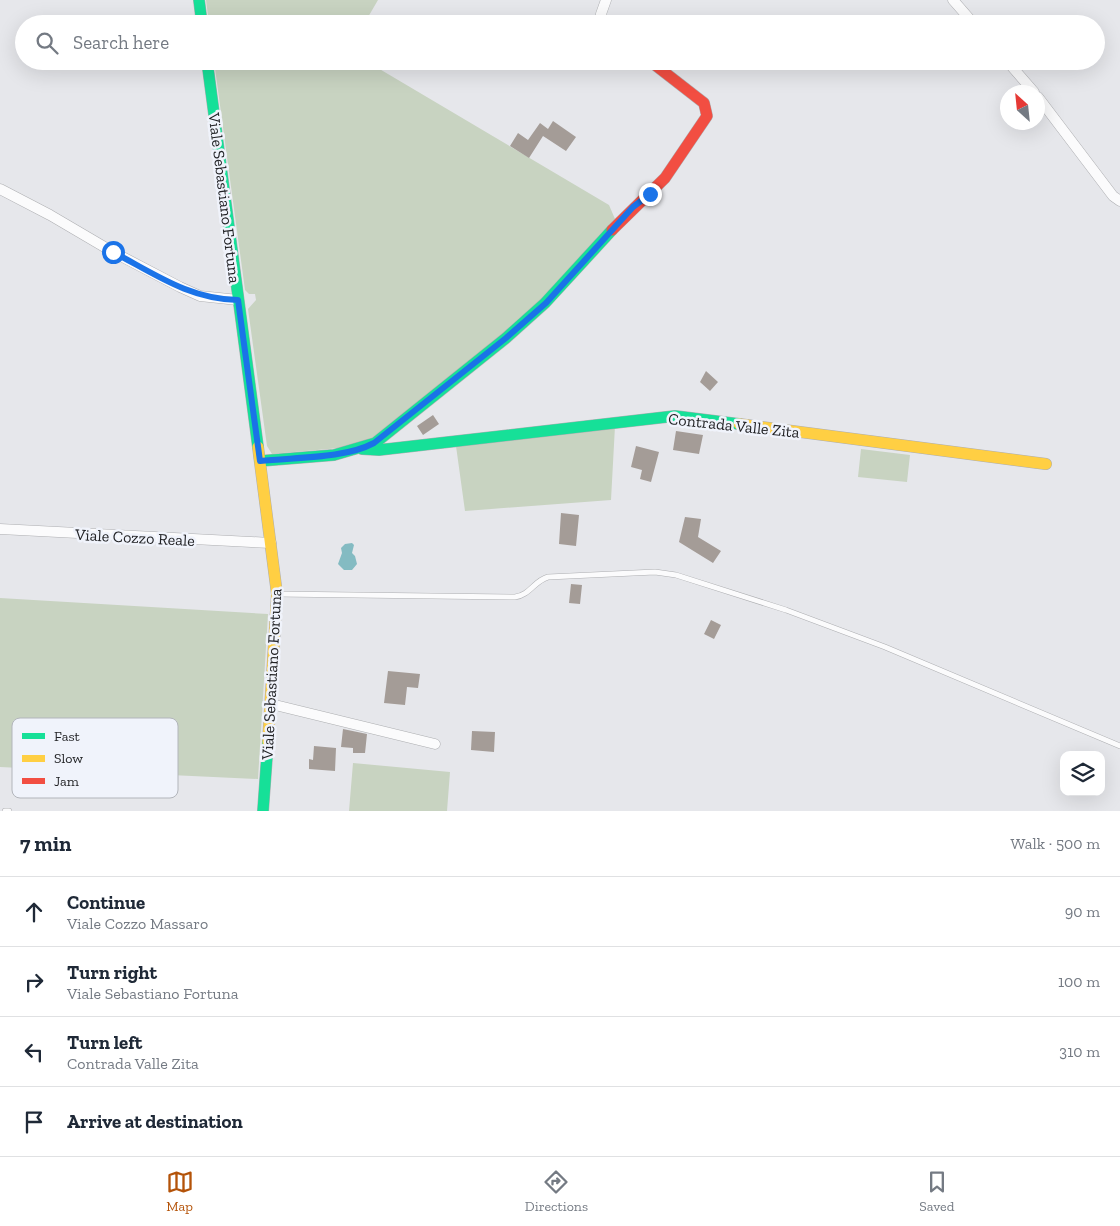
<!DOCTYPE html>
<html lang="en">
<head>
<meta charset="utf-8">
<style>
	body { margin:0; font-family:"Zilla Slab",serif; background:#f2f2f3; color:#1f2937 }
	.controls { position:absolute; right:15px; bottom:15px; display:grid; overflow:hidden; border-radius:10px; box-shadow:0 5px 20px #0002 }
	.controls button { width:45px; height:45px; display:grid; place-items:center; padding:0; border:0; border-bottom:1px solid #e0e1e3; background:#fff; color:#1f2937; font:25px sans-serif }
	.compass { position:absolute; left:1000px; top:85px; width:45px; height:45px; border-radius:50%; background:#fff; box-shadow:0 5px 20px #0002; rotate:333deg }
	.stop { position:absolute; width:15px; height:15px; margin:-11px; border:4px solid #1a73e8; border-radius:50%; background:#fff }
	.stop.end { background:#1a73e8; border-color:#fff; box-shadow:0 1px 5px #0008 }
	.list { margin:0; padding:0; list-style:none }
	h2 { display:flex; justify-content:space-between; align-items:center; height:65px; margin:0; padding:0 20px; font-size:21px }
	h2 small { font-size:16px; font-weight:400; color:#747a83 }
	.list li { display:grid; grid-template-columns:32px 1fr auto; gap:15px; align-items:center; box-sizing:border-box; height:70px; padding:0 20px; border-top:1px solid #e0e1e3 }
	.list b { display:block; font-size:19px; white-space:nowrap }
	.list p { margin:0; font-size:16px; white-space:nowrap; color:#747a83 }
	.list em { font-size:16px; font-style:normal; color:#747a83 }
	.icon { flex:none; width:28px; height:28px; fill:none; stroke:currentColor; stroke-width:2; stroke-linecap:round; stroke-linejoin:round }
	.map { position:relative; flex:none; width:1120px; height:811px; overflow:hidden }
	.search { position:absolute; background:#fff; box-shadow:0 5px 20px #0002; left:15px; right:15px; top:15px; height:55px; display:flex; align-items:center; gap:12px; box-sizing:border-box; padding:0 18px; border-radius:28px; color:#747a83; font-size:19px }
	.sheet { height:345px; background:#fff }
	nav { display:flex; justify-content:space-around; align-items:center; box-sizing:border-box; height:70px; border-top:1px solid #e0e1e3; background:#fff; font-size:14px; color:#747a83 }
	nav a { display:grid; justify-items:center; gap:2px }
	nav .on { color:#b45309 }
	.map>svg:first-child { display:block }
	.green { fill:#c8d3c1 }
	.water { fill:#84bbc2 }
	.building { fill:#a49c97 }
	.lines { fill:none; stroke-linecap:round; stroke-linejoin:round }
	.lane-casing { stroke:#adaeb1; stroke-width:6 }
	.street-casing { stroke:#adaeb1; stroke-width:11 }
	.fast-casing { stroke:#adaeb1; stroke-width:12 }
	.slow-casing { stroke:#adaeb1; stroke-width:12 }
	.jam-casing { stroke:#adaeb1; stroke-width:12 }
	.lane { stroke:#fbfbfc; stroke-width:5 }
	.street { stroke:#fbfbfc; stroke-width:10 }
	.fast { stroke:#16e098; stroke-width:11 }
	.slow { stroke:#ffcf43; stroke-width:11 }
	.jam { stroke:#f24e42; stroke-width:11 }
	.route { stroke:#1a73e8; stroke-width:6 }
	.labels { text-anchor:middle; stroke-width:5; stroke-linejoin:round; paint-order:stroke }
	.street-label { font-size:16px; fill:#222326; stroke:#f0f3fb }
	.key { fill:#f0f3fb; stroke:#b2b5bb; stroke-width:1 }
	.key-label { font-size:14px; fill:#222326 }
</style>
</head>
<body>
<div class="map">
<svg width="1120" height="811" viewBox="0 0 1120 811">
	<rect width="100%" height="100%" fill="#e6e7eb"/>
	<path class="green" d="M206,0H378L364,24H209Z
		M214,61H366L609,205L615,219L545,300L362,446L272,454L267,446L248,309L256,300L255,294H249L245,290Z
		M615,426L611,500L465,511L456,446Z
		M861,449L910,455L907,482L858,477Z
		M0,598L268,614L258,779L0,767Z
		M353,763L450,772L447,811H349Z"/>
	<path class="water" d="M352,543L354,545L352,553L355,556L357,564L352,570H344L338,564L342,553L341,548L345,544Z"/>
	<path class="building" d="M553,121L576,137L566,151L543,136L529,158L510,146L518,133L528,140L540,123L548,129Z
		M706,371L718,382L710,391L700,382Z
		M433,415L439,424L423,435L417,426Z
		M676,431L703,435L699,454L673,450Z
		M636,446L659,452L651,482L640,479L642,470L631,467Z
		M561,513L579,515L576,546L559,544Z
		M685,517L701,519L698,537L721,551L713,563L679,542Z
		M571,584L582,585L580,604L569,603Z
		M711,620L721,625L714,639L704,634Z
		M388,671L420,674L418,688L407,687L405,705L384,703Z
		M343,729L367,734L365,753H353V748L341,747Z
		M472,731L495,732L494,752L471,750Z
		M314,746L336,748L335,771L309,769V759L313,760Z"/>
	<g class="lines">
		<defs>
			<path id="lane" d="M277,594L515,597C530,595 534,581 548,577L655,572L676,575L786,610L885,647L1120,746
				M5,811H9"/>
			<path id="street" d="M953,0L974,24
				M604,24L601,14L606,0
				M1007,61L1034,92
				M1038,97L1113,196L1120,201
				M0,189L50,215L113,252L180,287L200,296L238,300
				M0,529L271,543
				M271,704L435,744"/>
			<path id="fast" d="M199,0L202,24
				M207,61L258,447
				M362,449L379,450L675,416L739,424
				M260,461L334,455L375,443L506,338L545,303L612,230
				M263,811L268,742"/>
			<path id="slow" d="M739,424L1046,464
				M258,447L277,594L268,742"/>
			<path id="jam" d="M612,230L665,178L707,116L704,103L650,61"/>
		</defs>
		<use href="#lane" class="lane-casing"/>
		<use href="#street" class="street-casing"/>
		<use href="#fast" class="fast-casing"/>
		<use href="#slow" class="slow-casing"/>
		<use href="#jam" class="jam-casing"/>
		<use href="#lane" class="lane"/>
		<use href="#street" class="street"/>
		<use href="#fast" class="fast"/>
		<use href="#slow" class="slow"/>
		<use href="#jam" class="jam"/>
	</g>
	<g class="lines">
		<path class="route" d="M113,252C155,274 189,299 238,300L260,461C295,457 344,459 374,443L506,338L546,303L633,207L650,194"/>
	</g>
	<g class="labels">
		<g class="street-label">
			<text transform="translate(225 198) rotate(83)" y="6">Viale Sebastiano Fortuna</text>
			<text transform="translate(734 425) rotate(6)" y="6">Contrada Valle Zita</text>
			<text transform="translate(135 537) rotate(3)" y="6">Viale Cozzo Reale</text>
			<text transform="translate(271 674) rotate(-87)" y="6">Viale Sebastiano Fortuna</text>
		</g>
	</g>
	<rect x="12" y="718" width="166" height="80" rx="8" class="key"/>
	<rect x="22" y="733" width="23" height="6" fill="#16e098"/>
	<rect x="22" y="755" width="23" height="7" fill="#ffcf43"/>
	<rect x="22" y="778" width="23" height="6" fill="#f24e42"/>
	<g class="key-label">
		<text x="54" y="741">Fast</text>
		<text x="54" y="763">Slow</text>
		<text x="54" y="786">Jam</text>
	</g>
</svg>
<div class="controls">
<button><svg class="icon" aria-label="layers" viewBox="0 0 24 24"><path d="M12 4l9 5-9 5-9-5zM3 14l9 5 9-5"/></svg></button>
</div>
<svg class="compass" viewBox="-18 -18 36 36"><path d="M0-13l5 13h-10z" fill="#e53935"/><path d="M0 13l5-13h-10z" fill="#747a83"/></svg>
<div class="stop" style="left:113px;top:252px"></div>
<div class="stop end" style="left:650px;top:194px"></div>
<div class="search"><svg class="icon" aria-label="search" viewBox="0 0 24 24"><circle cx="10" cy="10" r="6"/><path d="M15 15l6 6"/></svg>Search here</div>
</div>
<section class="sheet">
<h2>7 min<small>Walk · 500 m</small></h2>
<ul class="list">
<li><svg class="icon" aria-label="ahead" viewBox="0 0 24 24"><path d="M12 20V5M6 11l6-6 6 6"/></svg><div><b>Continue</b><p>Viale Cozzo Massaro</p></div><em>90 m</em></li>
<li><svg class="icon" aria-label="right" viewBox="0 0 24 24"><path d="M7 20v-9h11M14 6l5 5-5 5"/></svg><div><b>Turn right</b><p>Viale Sebastiano Fortuna</p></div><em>100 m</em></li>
<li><svg class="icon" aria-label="left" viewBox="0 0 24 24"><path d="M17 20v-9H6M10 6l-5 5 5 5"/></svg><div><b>Turn left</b><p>Contrada Valle Zita</p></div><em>310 m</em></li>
<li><svg class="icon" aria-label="arrive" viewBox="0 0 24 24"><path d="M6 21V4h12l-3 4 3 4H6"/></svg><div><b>Arrive at destination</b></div></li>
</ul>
</section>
<nav>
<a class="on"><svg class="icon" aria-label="map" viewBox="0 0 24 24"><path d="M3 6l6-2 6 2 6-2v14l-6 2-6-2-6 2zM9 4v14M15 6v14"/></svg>Map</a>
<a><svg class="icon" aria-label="directions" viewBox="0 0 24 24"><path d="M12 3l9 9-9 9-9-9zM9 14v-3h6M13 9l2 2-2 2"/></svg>Directions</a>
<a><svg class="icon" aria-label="saved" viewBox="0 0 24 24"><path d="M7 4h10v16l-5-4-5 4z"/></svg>Saved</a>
</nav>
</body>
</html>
